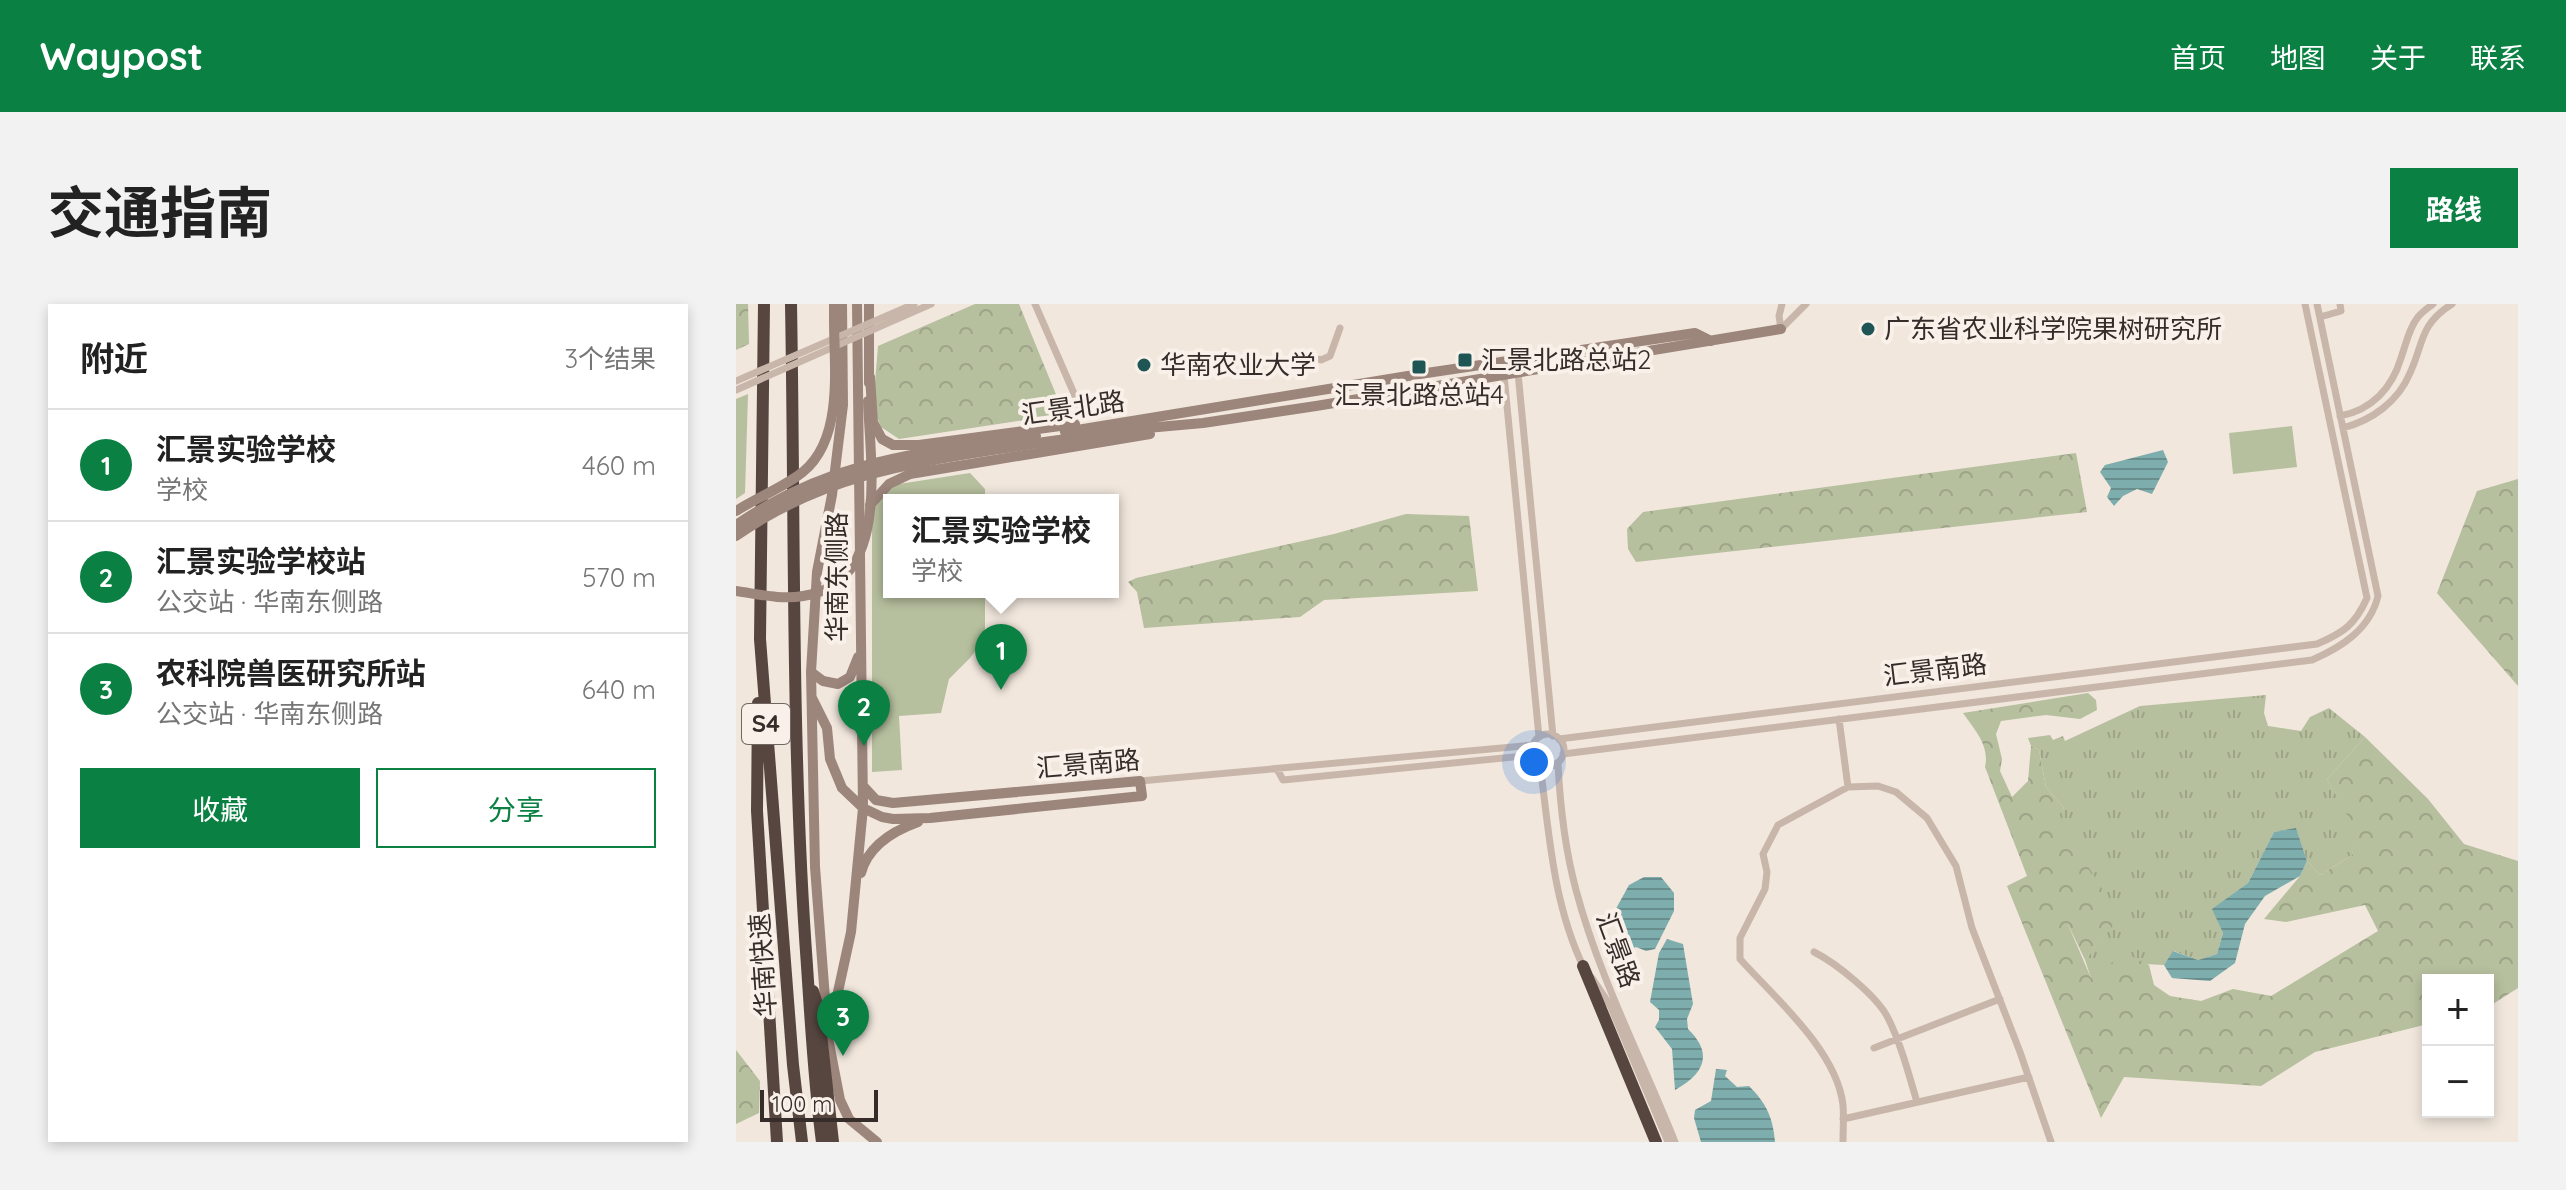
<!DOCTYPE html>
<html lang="zh">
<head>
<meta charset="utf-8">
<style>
	body { margin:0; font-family:Quicksand,"Noto Sans SC",sans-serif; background:#f2f2f2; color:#222 }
	.controls { position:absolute; right:24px; bottom:24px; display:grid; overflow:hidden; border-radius:0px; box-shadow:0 4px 12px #0003 }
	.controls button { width:72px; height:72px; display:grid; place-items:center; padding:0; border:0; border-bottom:2px solid #e0e0e0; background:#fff; color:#222; font:40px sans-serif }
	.scale { position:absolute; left:24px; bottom:20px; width:118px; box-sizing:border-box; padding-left:8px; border:4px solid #362c29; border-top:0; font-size:22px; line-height:28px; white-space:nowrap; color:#362c29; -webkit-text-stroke:6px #f9f1e9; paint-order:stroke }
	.you { position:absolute; left:798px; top:458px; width:28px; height:28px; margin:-20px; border:6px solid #fff; border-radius:50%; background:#1a73e8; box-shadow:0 0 0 12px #1a73e833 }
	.badge { display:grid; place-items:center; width:52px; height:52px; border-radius:50%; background:#0b8043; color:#fff; font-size:26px; font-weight:700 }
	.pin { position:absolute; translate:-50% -66px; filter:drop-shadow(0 2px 4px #0008) }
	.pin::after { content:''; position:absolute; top:42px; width:28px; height:24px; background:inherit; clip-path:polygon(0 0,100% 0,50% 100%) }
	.popup { position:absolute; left:147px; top:190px; width:236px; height:104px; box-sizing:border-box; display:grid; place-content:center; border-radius:0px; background:#fff; filter:drop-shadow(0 2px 6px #0005); font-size:26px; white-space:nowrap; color:#767676 }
	.popup b { font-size:30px; color:#222 }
	.popup::after { content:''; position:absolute; left:50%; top:100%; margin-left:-16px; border:16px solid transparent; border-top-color:#fff }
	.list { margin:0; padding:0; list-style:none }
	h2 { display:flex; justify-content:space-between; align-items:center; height:104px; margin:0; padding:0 32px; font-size:34px }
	h2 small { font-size:26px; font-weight:400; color:#767676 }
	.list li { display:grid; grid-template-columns:52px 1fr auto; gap:24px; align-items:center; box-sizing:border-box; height:112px; padding:0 32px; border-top:2px solid #e0e0e0 }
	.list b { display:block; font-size:30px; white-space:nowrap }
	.list p { margin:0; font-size:26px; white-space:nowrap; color:#767676 }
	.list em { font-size:26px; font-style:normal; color:#767676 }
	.actions { display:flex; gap:16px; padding:24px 32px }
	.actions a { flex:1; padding:18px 0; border:2px solid #0b8043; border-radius:0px; text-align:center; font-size:28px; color:#0b8043 }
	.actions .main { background:#0b8043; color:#fff }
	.map { position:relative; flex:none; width:1782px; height:838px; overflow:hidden; border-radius:0px }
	header { display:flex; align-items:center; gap:48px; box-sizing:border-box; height:112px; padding:0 40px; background:#0b8043; color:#fff }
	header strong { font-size:38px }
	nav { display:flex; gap:44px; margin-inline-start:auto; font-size:28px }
	.intro { display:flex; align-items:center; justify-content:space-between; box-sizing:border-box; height:192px; padding:0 48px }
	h1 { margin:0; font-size:56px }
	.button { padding:20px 36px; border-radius:0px; background:#0b8043; color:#fff; font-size:28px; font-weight:700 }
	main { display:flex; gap:48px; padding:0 48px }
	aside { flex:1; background:#fff; border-radius:0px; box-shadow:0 4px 12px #0003 }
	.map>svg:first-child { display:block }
	.grass { fill:url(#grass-tufts) }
	.forest { fill:url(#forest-crowns) }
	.garden { fill:#b6bf9e }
	.water { fill:url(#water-rules) }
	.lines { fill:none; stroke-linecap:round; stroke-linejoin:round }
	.street { stroke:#c9b6aa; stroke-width:7 }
	.secondary { stroke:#9c857b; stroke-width:10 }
	.highway { stroke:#574640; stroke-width:12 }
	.street-bridge { stroke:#c9b6aa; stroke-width:7 }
	.secondary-bridge { stroke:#9c857b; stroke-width:10 }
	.poi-dot { fill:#205556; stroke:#f9f1e9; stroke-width:3 }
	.labels { text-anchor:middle; stroke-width:8; stroke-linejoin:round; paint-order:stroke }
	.shield { fill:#f9f1e9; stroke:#706763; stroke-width:2 }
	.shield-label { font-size:24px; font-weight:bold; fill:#362c29 }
	.poi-label { font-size:26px; fill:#362c29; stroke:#f9f1e9; text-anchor:start }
	.street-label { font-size:26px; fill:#362c29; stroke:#f9f1e9 }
</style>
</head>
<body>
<header>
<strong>Waypost</strong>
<nav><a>首页</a><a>地图</a><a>关于</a><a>联系</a></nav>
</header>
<div class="intro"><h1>交通指南</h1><a class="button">路线</a></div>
<main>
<aside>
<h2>附近<small>3个结果</small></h2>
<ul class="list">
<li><span class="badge">1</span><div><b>汇景实验学校</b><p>学校</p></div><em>460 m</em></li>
<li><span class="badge">2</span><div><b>汇景实验学校站</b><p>公交站 · 华南东侧路</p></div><em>570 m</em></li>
<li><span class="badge">3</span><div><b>农科院兽医研究所站</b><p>公交站 · 华南东侧路</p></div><em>640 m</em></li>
</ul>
<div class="actions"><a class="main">收藏</a><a>分享</a></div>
</aside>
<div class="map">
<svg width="1782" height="838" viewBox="0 0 1782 838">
	<defs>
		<pattern id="grass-tufts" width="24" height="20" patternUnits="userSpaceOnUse" patternTransform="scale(2)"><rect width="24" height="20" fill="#b6bf9e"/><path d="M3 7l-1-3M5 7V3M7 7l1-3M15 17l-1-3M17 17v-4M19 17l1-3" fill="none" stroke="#9da488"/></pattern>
		<pattern id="forest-crowns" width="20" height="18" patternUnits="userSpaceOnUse" patternTransform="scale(2)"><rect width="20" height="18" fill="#b6bf9e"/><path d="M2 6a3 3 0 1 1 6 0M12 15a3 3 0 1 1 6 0" fill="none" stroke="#9da488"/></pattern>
		<pattern id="water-rules" width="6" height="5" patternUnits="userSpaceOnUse" patternTransform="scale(2)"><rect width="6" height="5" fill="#7dadac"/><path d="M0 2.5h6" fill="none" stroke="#678d8c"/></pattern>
	</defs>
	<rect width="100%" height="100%" fill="#f1e7dd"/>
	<path class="grass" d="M1530,391L1528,409L1532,422L1565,427L1574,413L1593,404L1629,433L1591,475L1621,527L1616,551L1584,571L1571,557L1560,525L1538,528L1512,579L1477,605L1487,629L1481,650L1462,656L1438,647L1428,661L1408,660L1355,674L1349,656L1383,613L1320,513L1328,504L1310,483L1303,446L1295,442L1292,434L1314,431L1317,436L1327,432L1329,437L1404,402Z"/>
	<path class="forest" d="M0,0H12L13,40L0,46Z
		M239,0H283L328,110L163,135L145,123L137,103L142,42Z
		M1340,149L1351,208L900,258L892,245L891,225L907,208Z
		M1782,175V382L1701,289L1741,187Z
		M670,210L733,212L742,287L588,296L564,313L408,324L401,288L392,278L400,274L598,230Z
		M1352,389L1360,396L1361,406L1344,415L1310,411L1265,417L1260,430L1266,455L1264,467L1276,493L1292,477L1295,442L1303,446L1310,483L1328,504L1321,513L1384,613L1349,656L1331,618L1355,674L1389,649L1413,661L1418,681L1434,692L1465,697L1497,685L1535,692L1642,627L1629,601L1550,618L1528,615L1564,572L1571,557L1584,571L1616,551L1620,527L1591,475L1629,433L1692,495L1728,540L1782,557V684L1752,703V676H1692V720L1579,748L1525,782L1388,773L1365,814L1271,582L1291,572L1249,463C1254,442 1239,426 1227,409Z
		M0,746L24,777L23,809L0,820Z"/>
	<path class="garden" d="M12,90L9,189L0,195V95Z
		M1556,122L1561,163L1497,170L1493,129Z
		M234,169L249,185V196H153V288H249V334L234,354L213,375L205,409L163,412L166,466L136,468V206L150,187L163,180Z"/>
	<path class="water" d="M1427,146L1432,158L1416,190L1401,185L1387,192L1378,202L1371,193L1375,184L1364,168L1369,161Z
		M1560,524L1571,557L1564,572L1529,592L1509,620L1499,659L1474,677L1436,674L1428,661L1437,647L1462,656L1481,650L1487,629L1476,605L1512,579L1538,528Z
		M908,573H925L938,589V607L919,645L910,647L900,643L892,647L885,637L876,612L893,581Z
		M931,635L947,640L957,700L951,715L952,725C978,750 968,770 939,786L936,745L919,723L923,716V706L914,698L923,649Z
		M980,765L991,766L989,772L1001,783L1013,782C1030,799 1037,813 1039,838H965L958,814L959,806L975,797Z"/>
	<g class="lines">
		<path class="street" d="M299,0L343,101
			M1584,13L1605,7L1604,0
			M1045,25L1070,0
			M1045,25L1043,12L1046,0
			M575,53L585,56L594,52L604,24
			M771,58L782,69L817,432
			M771,58L768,71L803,433
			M1604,112C1636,106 1656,84 1665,54C1670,40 1673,24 1682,13C1686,8 1692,4 1697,0
			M1607,124C1636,116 1662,98 1674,69C1688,39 1683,21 1716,0
			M1103,415L1112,483
			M796 446a16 16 0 1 1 32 0a16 16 0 1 1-32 0Z
			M823,435L1581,340C1607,329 1619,321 1631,294L1569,0
			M827,450L1576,356C1606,343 1634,325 1642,292L1581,0
			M822,459C824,501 829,545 840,586C863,673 906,755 939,838
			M804,460C813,528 817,601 848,664
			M541,465L547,476L797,451
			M404,477L797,441
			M1078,648C1100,659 1141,692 1152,714C1165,740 1173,771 1181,798
			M856,674L874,701L932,838
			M1138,744L1264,695
			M1107,815L1293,773
			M1107,838C1107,826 1108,813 1107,801C1101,747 1039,694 1004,655V634L1029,585L1031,568L1027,550L1042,521L1112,483L1142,482L1160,488L1191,514L1220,562L1236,624L1284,748L1315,838"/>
		<path class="secondary" d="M98,0V16
			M106,0L107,101L96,191L81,268L75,368L79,563L92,734L104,796L113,815L141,838
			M133,0V79
			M134,73L137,118L146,135L157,141H183L339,120
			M329,128L684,70L959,29L975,37
			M301,139L411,124L467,119L580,102L1045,25
			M134,201L153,180L174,170L414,130
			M75,368L87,377L102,380L114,373L122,353
			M76,394L91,424L94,455L106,484L127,504L146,513L157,515L194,514L406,492L404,477L157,499L140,496L127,482
			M125,569C132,542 157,527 182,518
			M95,720L115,628L127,504L121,0"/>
		<path class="highway" d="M28,0L24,335L57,761L66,838
			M55,0C59,221 55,442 71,662C75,721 78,779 86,838
			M22,399L21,507L41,838
			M847,662L920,838
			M77,687L82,703L97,838"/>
		<path class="street-bridge" d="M0,77L178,0
			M0,86L195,0"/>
		<path class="secondary-bridge" d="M0,207C19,195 41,186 60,173C109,142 98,66 98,16
			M0,221C98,154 187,149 300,132
			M0,232C94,166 192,157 301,139
			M0,287C22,290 45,296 67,292C155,279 134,159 132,97"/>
	</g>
	<g class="poi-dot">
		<circle cx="1132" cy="25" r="8"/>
		<rect x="721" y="48" width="16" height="16" rx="4"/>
		<circle cx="408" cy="61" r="8"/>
		<rect x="675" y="55" width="16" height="16" rx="4"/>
	</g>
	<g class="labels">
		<rect class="shield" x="6" y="400" width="48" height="40" rx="6"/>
		<g class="shield-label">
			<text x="30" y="428">S4</text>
		</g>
		<g class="poi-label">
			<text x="1148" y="34">广东省农业科学院果树研究所</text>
			<text x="745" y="65">汇景北路总站2</text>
			<text x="424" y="70">华南农业大学</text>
			<text x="683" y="100" text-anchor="middle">汇景北路总站4</text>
		</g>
		<g class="street-label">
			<text transform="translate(337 104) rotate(-8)" y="9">汇景北路</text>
			<text transform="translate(101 273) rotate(-90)" y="9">华南东侧路</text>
			<text transform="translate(1199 366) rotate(-7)" y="9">汇景南路</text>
			<text transform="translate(352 460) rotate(-5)" y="9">汇景南路</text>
			<text transform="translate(882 646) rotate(70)" y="9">汇景路</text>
			<text transform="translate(27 661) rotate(-94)" y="9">华南快速</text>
		</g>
	</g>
</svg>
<div class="controls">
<button>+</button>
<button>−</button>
</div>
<div class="scale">100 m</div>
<div class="you"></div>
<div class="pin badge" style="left:265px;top:386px">1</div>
<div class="popup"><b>汇景实验学校</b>学校</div>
<div class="pin badge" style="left:128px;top:442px">2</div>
<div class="pin badge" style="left:107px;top:752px">3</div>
</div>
</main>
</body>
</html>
